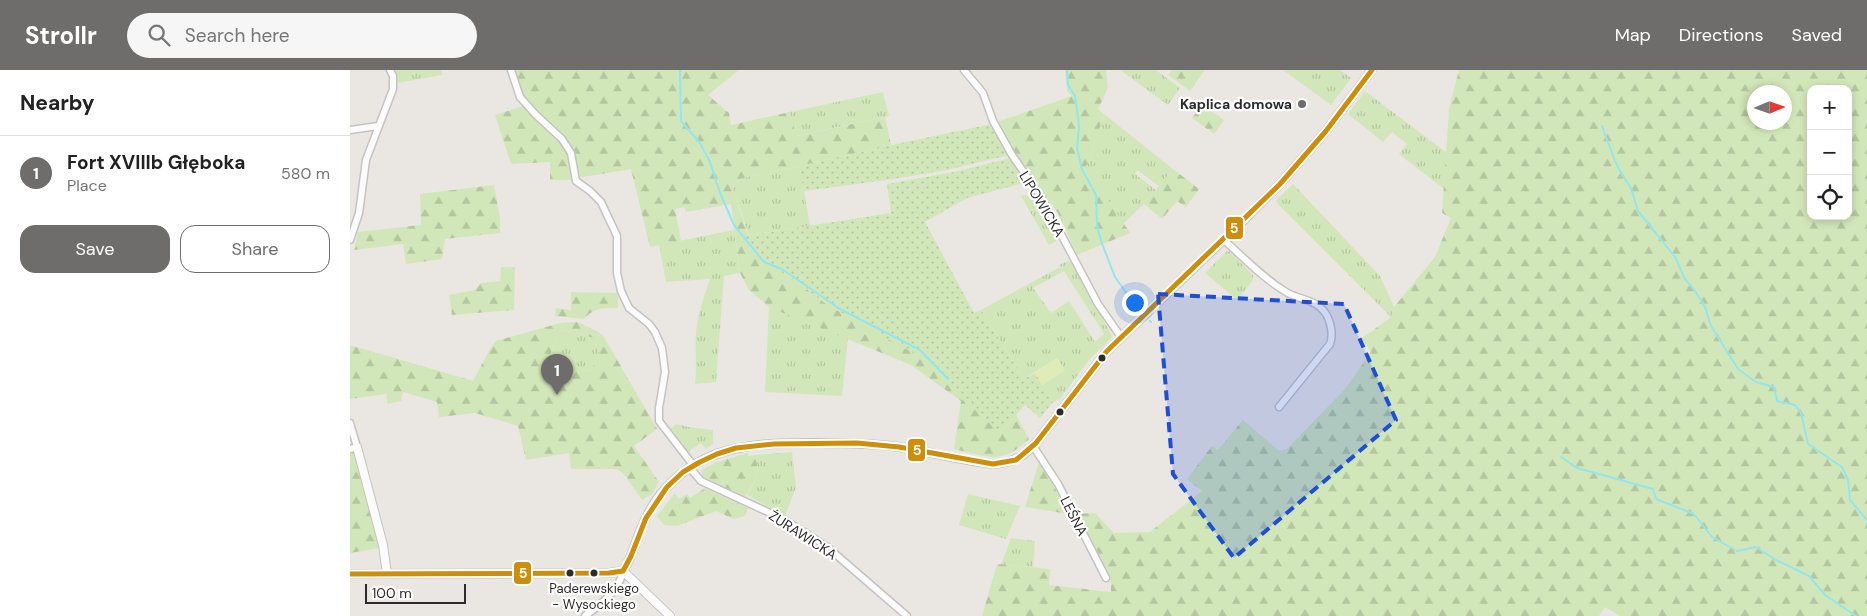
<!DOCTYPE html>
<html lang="en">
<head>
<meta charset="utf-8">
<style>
	body { margin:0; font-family:"DM Sans",sans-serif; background:#f6f6f6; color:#222 }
	.controls { position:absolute; right:15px; top:15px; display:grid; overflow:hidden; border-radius:10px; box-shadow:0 2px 8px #0003 }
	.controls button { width:45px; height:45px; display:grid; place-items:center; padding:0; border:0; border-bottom:1px solid #e0e0e0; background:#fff; color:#222; font:25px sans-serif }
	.compass { position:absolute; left:1397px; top:15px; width:45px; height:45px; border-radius:50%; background:#fff; box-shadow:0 2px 8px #0003; rotate:88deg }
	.scale { position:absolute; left:15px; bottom:12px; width:101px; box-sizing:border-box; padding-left:5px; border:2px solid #2c2c2c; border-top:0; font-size:14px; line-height:18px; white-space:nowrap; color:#2c2c2c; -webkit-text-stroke:4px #fff; paint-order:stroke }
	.you { position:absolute; left:784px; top:232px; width:18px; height:18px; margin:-12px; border:4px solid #fff; border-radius:50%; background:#1a73e8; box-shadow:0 0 0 8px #1a73e833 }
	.badge { display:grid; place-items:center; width:32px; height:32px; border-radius:50%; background:#6e6d6c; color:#fff; font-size:16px; font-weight:700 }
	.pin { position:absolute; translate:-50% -41px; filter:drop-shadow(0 1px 2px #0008) }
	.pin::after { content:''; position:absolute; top:26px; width:18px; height:15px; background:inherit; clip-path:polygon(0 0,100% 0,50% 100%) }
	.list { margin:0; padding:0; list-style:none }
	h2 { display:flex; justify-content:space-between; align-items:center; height:65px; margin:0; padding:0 20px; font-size:21px }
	h2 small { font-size:16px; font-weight:400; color:#767676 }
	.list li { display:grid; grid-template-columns:32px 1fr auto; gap:15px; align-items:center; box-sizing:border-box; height:75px; padding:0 20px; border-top:1px solid #e0e0e0 }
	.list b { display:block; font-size:19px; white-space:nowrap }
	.list p { margin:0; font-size:16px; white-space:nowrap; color:#767676 }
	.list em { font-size:16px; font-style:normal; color:#767676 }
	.actions { display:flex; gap:10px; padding:15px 20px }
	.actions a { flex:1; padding:11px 0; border:1px solid #6e6d6c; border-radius:15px; text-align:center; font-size:18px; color:#6e6d6c }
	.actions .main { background:#6e6d6c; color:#fff }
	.icon { flex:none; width:28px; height:28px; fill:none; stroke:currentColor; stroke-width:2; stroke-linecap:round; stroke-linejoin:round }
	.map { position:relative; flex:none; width:1517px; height:546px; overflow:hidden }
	header { display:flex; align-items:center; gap:30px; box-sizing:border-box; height:70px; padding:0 25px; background:#6e6d6c; color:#fff }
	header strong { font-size:24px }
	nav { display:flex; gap:28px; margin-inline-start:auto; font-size:18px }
	.search { width:350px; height:45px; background:#f6f6f6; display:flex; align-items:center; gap:12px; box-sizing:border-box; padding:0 18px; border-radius:28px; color:#767676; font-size:19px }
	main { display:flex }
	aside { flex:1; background:#fff }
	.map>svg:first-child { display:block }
	.grass { fill:url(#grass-tufts); fill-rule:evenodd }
	.forest { fill:url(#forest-firs); fill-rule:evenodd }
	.park { fill:url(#park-dots) }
	.pitch { fill:#dfecb6 }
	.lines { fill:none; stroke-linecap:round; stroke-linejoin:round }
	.stream { stroke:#91e6f0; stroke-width:2 }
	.minor-casing { stroke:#c4c3c3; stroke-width:9 }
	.tertiary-casing { stroke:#c4c3c3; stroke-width:10 }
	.minor { stroke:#fcfbfb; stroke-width:6 }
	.tertiary { stroke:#fcfbfb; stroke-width:8 }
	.bus-1-casing { stroke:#fff; stroke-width:9 }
	.bus-1 { stroke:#ce8e09; stroke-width:5 }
	.marked { fill:#1d4ed8; fill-opacity:0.2; stroke:#1d4ed8; stroke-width:4; stroke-dasharray:10 6; stroke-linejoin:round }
	.poi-dot { fill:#6e6d6c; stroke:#fff; stroke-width:2 }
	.bus-dot { fill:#2c2c2c; stroke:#fff; stroke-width:2 }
	.labels { text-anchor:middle; stroke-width:4.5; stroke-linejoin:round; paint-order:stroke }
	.bus-label { font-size:13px; fill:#2c2c2c; stroke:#fff }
	.poi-label { font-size:14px; font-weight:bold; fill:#2c2c2c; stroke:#fff; text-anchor:end }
	.street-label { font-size:14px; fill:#2c2c2c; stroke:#fff }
	.line-badge { stroke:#fff; stroke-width:2 }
	.badge-label { font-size:14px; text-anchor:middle; font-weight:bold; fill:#fff }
</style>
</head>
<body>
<header>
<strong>Strollr</strong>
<div class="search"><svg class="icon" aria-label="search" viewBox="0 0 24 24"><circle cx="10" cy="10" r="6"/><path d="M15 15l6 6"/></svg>Search here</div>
<nav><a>Map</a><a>Directions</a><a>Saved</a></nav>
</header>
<main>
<aside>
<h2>Nearby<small></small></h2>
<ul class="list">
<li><span class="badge">1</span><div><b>Fort XVIIIb Głęboka</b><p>Place</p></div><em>580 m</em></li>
</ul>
<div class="actions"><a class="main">Save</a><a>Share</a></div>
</aside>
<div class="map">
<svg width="1517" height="546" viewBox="0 0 1517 546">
	<defs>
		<pattern id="grass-tufts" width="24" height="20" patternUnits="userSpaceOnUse" patternTransform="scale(1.25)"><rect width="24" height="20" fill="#d2e7b9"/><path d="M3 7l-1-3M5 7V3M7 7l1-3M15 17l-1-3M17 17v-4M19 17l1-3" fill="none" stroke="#b4c69f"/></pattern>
		<pattern id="forest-firs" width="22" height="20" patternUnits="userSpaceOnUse" patternTransform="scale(1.25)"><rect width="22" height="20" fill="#d2e7b9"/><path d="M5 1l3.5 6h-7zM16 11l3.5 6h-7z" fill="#b4c69f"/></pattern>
		<pattern id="park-dots" width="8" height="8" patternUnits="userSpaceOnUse" patternTransform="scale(1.25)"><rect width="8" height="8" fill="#d2e7b9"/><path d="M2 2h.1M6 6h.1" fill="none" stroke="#b4c69f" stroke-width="1.8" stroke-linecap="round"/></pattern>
	</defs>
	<rect width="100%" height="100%" fill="#eae6e2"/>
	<path class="grass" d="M45,0H91L92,5L47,13Z
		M770,0H806L830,18L818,35Z
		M933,0H990L1001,8L981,35Z
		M1015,21L1097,83L1094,119L1049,84L1057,74L1042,62L1033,72L998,44Z
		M533,22L539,46L445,66L440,42Z
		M754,44L823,99L809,116L787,100L785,104L806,120L794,134L773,154L735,96L740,88Z
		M450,96L460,156L399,165L382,117L392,108Z
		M943,114L1030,206L1044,237L1041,247L927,133L926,130Z
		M675,125C694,127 700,152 708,166V170L699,175L671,126Z
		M384,160L390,203L374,206L366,312L345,314C347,297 345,280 346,262C348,243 354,226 360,209L316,212L309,175Z
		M878,180L903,205V210L887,230L855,203Z
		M718,191L722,193L762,266L761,268L739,290L710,329L703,332L692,315L714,301L707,288L674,309L631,240L710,197L709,195ZM714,201L754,264L745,272L719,231L701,243L683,218Z
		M419,237L498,268L492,326L415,322Z
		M210,260L225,262L243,268L250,283L240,302L200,285Z
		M326,354L339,357L363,360V374L356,379L351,373L338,382L320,359Z
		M442,382L446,417L435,446L397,425L408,405L406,385Z
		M618,424L670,436L656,469L609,455Z
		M661,468L685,471L683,497L651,495Z"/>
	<path class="forest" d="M163,0H389L358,25L379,43L381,55L440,42L446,66L535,47L541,75L450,96L392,108L382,117L398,165L601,295L650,363L666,345L679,369C652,395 638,387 604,379L611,331L561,295L419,237L399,220L390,203L381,134L336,142L334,137L325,139L331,171L300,177L281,99L227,108L224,80L216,68L181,35L170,21Z
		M715,0H756L758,18L748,39L754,44L740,88L736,96L780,163L727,185L708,143L664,84L647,52L722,26L717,21Z
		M822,0H855L840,21L818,5Z
		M1109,0H1517V546H1270L1255,537L1249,546H632L647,494L700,499L699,515L761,522V510L726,444L745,443L764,463L800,462L852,421L837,409L862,376L868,380L893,350L929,381L937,379L995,319L1021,282L1012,268L1041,247L1044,237L1085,187L1101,148L1092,143L1099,39ZM1461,19H1498V146H1461ZM1404,22H1434V52H1404Z
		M852,34L874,50L864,64L842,48Z
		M173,36L217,80L220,90L221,110H200V92L161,94L145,45Z
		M823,99L849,119L836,137L827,131L812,149L794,134Z
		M144,115L150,148V163L95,169L92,189L56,194L53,174L4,180L8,162L71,155L70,124Z
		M151,197H165L164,240L102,245L99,225L125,220L131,213L150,211Z
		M221,222L268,223V238C254,238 244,237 234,249L205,246L206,238L221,240Z
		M227,252L247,261L254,267L307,359L284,376L309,412L302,424L292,430L273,403L267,399H221L219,383L176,390L168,356L125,343L89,347L87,332L53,322L51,331L38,334L36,324L0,329V275L123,311L140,279L146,271L210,253ZM210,260L225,262L243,268L250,283L240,302L200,285Z
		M0,381H5L30,478L0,483Z
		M398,383V386L406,385L408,405L395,427L352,408V400L367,392Z
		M689,392L694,397L718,444L675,437Z
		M355,418L398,438L395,446L384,449L366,441L327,456L314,455L307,446L325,423L329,429L337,424L340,428Z"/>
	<path class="park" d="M642,54L659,85L597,100L537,110L454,121L450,96L541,75Z
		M661,88L677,112L617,128L575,152L624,243L631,240L674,309L685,303L703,332L690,348L675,335L650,363L613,329L612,331L575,289L530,265L512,251L481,238L442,208L423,197L418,196L388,167L541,143L537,114L604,102Z"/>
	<path class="pitch" d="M707,288L715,300L692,315L685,303Z"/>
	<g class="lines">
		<path class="stream" d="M330,0L331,51L350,73L360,92L370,123L384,155L414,192L432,199L490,239L570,280L598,309
			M717,0L718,15L725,26L728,46L729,58L727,78L732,99L746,125L747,155L751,171L765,207L787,238
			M1252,56L1265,91L1272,105L1281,118L1288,141L1325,187L1335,209L1345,221L1355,237L1361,256L1388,299L1406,312L1424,317L1427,331L1445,335L1451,343L1458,374L1492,397L1498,410L1500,430L1517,450
			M800,251L801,252
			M1211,387L1227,398L1303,419L1306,429L1344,444L1362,467L1387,481L1406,477L1426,490L1459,506L1475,525L1506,546"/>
		<defs>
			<path id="minor" d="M161,0L170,27L185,44L212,69L221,83L226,111L240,121L251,132L267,166V203L271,221L279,238L299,254L305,262L312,278L315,302L309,338V351L343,395
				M614,0L633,23L643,51L662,85L693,130L748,234L771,267
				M0,60L28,56
				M0,170L9,143L16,90L43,19V6L40,0
				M874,170C894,188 913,208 936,222C947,229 962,229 971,238C980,246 984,263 980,274L929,337
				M0,353L7,377L0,379
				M683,376L708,414L756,508
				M340,398L351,411L433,449L476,476L557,546
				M235,546C250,535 270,520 273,501"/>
			<path id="tertiary" d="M7,377L33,475L37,504
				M273,501C282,488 285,473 291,459C297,444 306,429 317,417C358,373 410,373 465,373C493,373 521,373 549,377C580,382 611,390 643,394C662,393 673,387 686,373L757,281L893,151L930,114L976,61L1022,0
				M273,501L320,546
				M0,504L259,503L273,501"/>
		</defs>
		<use href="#minor" class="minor-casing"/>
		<use href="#tertiary" class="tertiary-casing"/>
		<use href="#minor" class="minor"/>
		<use href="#tertiary" class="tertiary"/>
		<defs>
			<path id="bus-1" d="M0,504L259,503L273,501L281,486L296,448L317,417L333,402L350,392L367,384L386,378L424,374L507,373L549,377L643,394L666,390L686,373L757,281L930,114L976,61L1022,0"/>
		</defs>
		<use href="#bus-1" class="bus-1-casing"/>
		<use href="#bus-1" class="bus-1"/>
	</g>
	<path class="marked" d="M808,224L994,234L1046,350L884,488L823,404Z"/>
	<circle class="poi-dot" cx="952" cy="34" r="5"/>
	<g class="bus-dot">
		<circle cx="752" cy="288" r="4.5"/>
		<circle cx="710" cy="342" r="4.5"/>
		<circle cx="220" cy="503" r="4.5"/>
		<circle cx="244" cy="503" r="4.5"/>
	</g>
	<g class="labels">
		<g class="bus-label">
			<text x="244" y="523">Paderewskiego<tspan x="244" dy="16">- Wysockiego</tspan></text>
		</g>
		<g class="poi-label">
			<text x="942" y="39">Kaplica domowa</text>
		</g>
		<g class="street-label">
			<text transform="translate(692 134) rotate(59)" y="5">LIPOWICKA</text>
			<text transform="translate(724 446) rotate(63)" y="5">LEŚNA</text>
			<text transform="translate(453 465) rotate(33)" y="5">ŻURAWICKA</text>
		</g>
	</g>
	<g class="line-badge">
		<rect x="875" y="146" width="19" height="24" rx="5" fill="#ce8e09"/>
		<rect x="557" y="368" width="19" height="24" rx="5" fill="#ce8e09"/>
		<rect x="163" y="491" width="19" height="24" rx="5" fill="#ce8e09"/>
	</g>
	<g class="badge-label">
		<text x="884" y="163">5</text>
		<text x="567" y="385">5</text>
		<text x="173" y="508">5</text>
	</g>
</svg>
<div class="controls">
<button>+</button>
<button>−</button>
<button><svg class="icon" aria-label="locate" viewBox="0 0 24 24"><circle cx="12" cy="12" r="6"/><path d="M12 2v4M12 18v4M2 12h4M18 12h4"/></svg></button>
</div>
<svg class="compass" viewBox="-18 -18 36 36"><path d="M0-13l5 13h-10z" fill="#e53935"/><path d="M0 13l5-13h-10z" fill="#767676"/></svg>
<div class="scale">100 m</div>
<div class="you"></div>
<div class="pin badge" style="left:207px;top:325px">1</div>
</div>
</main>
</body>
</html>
